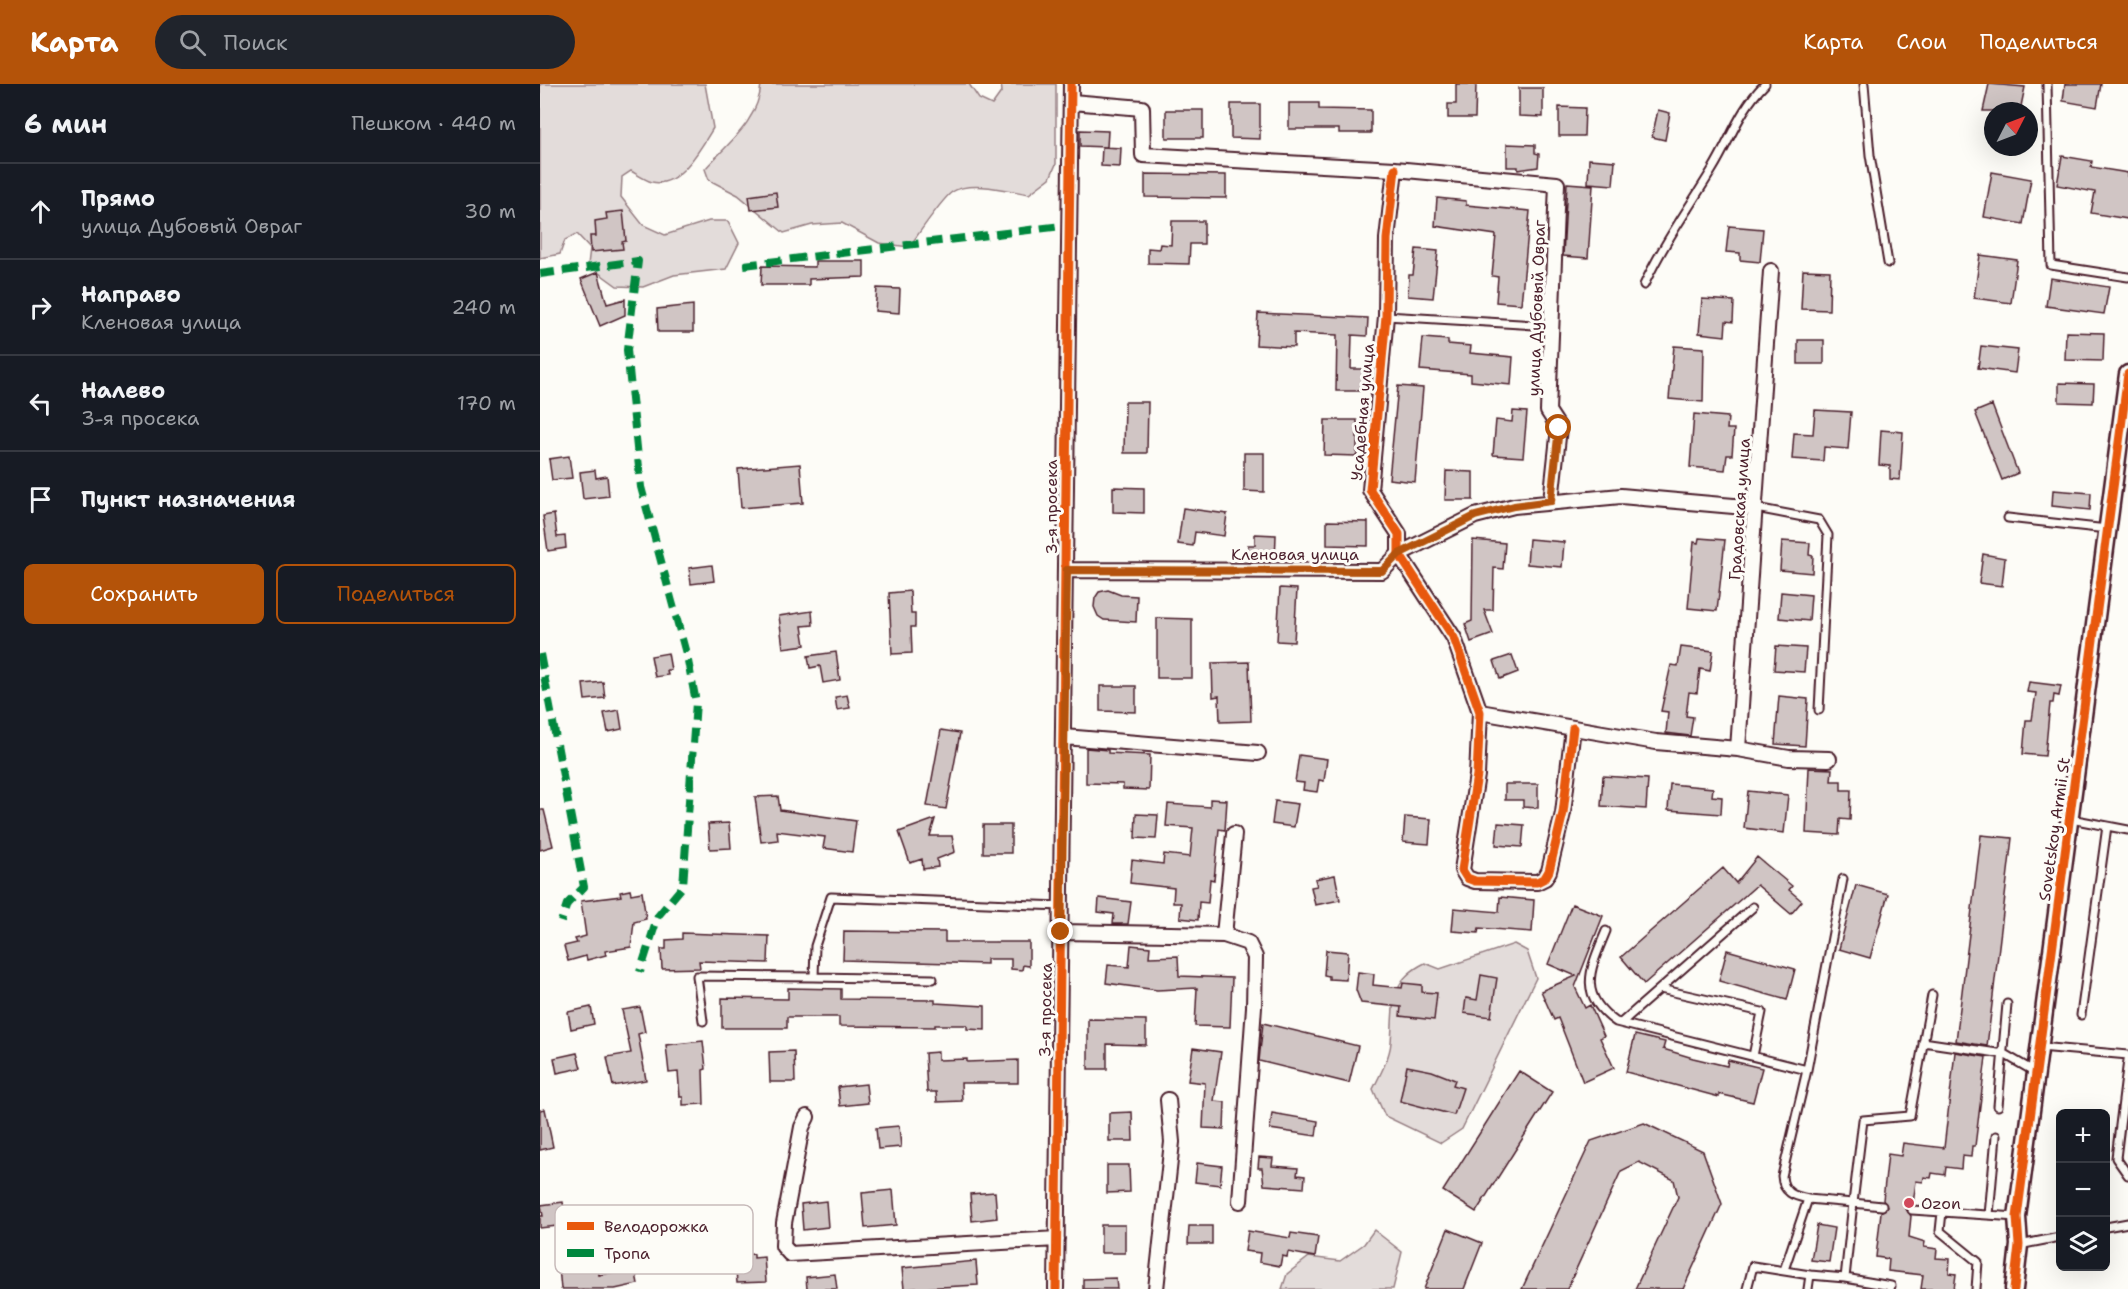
<!DOCTYPE html>
<html lang="ru">
<head>
<meta charset="utf-8">
<style>
	body { margin:0; font-family:"Shantell Sans",sans-serif; background:#20242c; color:#f1f3f6 }
	.controls { position:absolute; right:18px; bottom:18px; display:grid; overflow:hidden; border-radius:9px; box-shadow:0 6px 24px #0002 }
	.controls button { width:54px; height:54px; display:grid; place-items:center; padding:0; border:0; border-bottom:2px solid #363941; background:#171b24; color:#f1f3f6; font:30px sans-serif }
	.compass { position:absolute; left:1444px; top:18px; width:54px; height:54px; border-radius:50%; background:#171b24; box-shadow:0 6px 24px #0002; rotate:48deg }
	.stop { position:absolute; width:18px; height:18px; margin:-14px; border:4px solid #b45309; border-radius:50%; background:#fff }
	.stop.end { background:#b45309; border-color:#fff; box-shadow:0 2px 6px #0008 }
	.list { margin:0; padding:0; list-style:none }
	h2 { display:flex; justify-content:space-between; align-items:center; height:78px; margin:0; padding:0 24px; font-size:26px }
	h2 small { font-size:20px; font-weight:400; color:#9ea1a6 }
	.list li { display:grid; grid-template-columns:39px 1fr auto; gap:18px; align-items:center; box-sizing:border-box; height:96px; padding:0 24px; border-top:2px solid #363941 }
	.list b { display:block; font-size:22px; white-space:nowrap }
	.list p { margin:0; font-size:20px; white-space:nowrap; color:#9ea1a6 }
	.list em { font-size:20px; font-style:normal; color:#9ea1a6 }
	.actions { display:flex; gap:12px; padding:18px 24px }
	.actions a { flex:1; padding:14px 0; border:2px solid #b45309; border-radius:9px; text-align:center; font-size:21px; color:#b45309 }
	.actions .main { background:#b45309; color:#fff }
	.icon { flex:none; width:33px; height:33px; fill:none; stroke:currentColor; stroke-width:2; stroke-linecap:round; stroke-linejoin:round }
	.map { position:relative; flex:none; width:1588px; height:1205px; overflow:hidden }
	header { display:flex; align-items:center; gap:36px; box-sizing:border-box; height:84px; padding:0 30px; background:#b45309; color:#fff }
	header strong { font-size:28px }
	nav { display:flex; gap:33px; margin-inline-start:auto; font-size:21px }
	.search { width:420px; height:54px; background:#20242c; display:flex; align-items:center; gap:15px; box-sizing:border-box; padding:0 21px; border-radius:33px; color:#9ea1a6; font-size:22px }
	main { display:flex }
	aside { flex:1; background:#171b24 }
	.map>svg:first-child { display:block }
	.green { fill:#e3dcda; stroke:#967e82; stroke-width:1.5 }
	.building { fill:#d0c5c4; stroke:#4a1f2b; stroke-width:1.5 }
	.lines { fill:none; stroke-linecap:round; stroke-linejoin:round }
	.service-casing { stroke:#4a1f2b; stroke-width:11 }
	.minor-casing { stroke:#4a1f2b; stroke-width:18 }
	.tertiary-casing { stroke:#4a1f2b; stroke-width:21 }
	.service { stroke:#fdfcf7; stroke-width:7 }
	.minor { stroke:#fdfcf7; stroke-width:14 }
	.tertiary { stroke:#fdfcf7; stroke-width:16 }
	.quiet { stroke:#00873e; stroke-width:8; stroke-dasharray:15 8; stroke-linecap:butt }
	.cycleway-casing { stroke:#fdfcf7; stroke-width:13 }
	.cycleway { stroke:#e8590c; stroke-width:9 }
	.route { stroke:#b45309; stroke-width:8 }
	.poi-dot { fill:#d1495b; stroke:#fdfcf7; stroke-width:2 }
	.labels { text-anchor:middle; stroke-width:6; stroke-linejoin:round; paint-order:stroke }
	.street-label { font-size:16px; fill:#4a1f2b; stroke:#fdfcf7 }
	.poi-label { font-size:16px; fill:#4a1f2b; stroke:#fdfcf7; text-anchor:start }
	.key { fill:#fdfcf7; stroke:#c7baba; stroke-width:1.5 }
	.key-label { font-size:16px; fill:#4a1f2b }
</style>
</head>
<body>
<header>
<strong>Карта</strong>
<div class="search"><svg class="icon" aria-label="search" viewBox="0 0 24 24"><circle cx="10" cy="10" r="6"/><path d="M15 15l6 6"/></svg>Поиск</div>
<nav><a>Карта</a><a>Слои</a><a>Поделиться</a></nav>
</header>
<main>
<aside>
<h2>6 мин<small>Пешком · 440 m</small></h2>
<ul class="list">
<li><svg class="icon" aria-label="ahead" viewBox="0 0 24 24"><path d="M12 20V5M6 11l6-6 6 6"/></svg><div><b>Прямо</b><p>улица Дубовый Овраг</p></div><em>30 m</em></li>
<li><svg class="icon" aria-label="right" viewBox="0 0 24 24"><path d="M7 20v-9h11M14 6l5 5-5 5"/></svg><div><b>Направо</b><p>Кленовая улица</p></div><em>240 m</em></li>
<li><svg class="icon" aria-label="left" viewBox="0 0 24 24"><path d="M17 20v-9H6M10 6l-5 5 5 5"/></svg><div><b>Налево</b><p>3-я просека</p></div><em>170 m</em></li>
<li><svg class="icon" aria-label="arrive" viewBox="0 0 24 24"><path d="M6 21V4h12l-3 4 3 4H6"/></svg><div><b>Пункт назначения</b></div></li>
</ul>
<div class="actions"><a class="main">Сохранить</a><a>Поделиться</a></div>
</aside>
<div class="map">
<svg width="1588" height="1205" viewBox="0 0 1588 1205">
	<rect width="100%" height="100%" fill="#fdfcf7"/>
	<filter id="ink" filterUnits="userSpaceOnUse"><feTurbulence type="fractalNoise" baseFrequency=".0167" numOctaves="2"/><feDisplacementMap in="SourceGraphic" scale="12" xChannelSelector="R" yChannelSelector="G"/><feConvolveMatrix kernelMatrix="1 2 1 2 8 2 1 2 1" color-interpolation-filters="sRGB"/></filter>
	<g filter="url(#ink)">
		<path class="green" d="M0,0H165L173,44C162,62 139,105 112,98C105,96 98,91 91,87L82,93L81,113L103,141L125,151L169,137H188L199,159L186,185L134,191L103,203L77,202L48,181L50,164L37,150L25,156L20,170L0,174Z
			M221,0H429L439,15L452,21L462,7L461,0H516V80L510,94L489,110C470,107 430,96 412,108C401,116 378,151 369,163L339,159L302,139L272,141L244,149L198,111L169,96L165,85C187,60 219,37 221,0Z
			M974,860L987,867L996,894L922,1045L901,1059L845,1032L833,1005C840,991 850,973 851,958C854,922 848,897 885,879L900,885Z
			M834,1146L862,1168L853,1205H742L747,1190L769,1173L800,1177L824,1160Z"/>
		<path class="building" d="M916,0H936L935,34H908V20H916Z
			M1449,0L1485,3L1480,27H1443Z
			M1525,0H1561L1557,23L1523,17Z
			M979,4H1003V33L979,32Z
			M749,19H779V25L831,26V49H799V45H749Z
			M691,20H720V55L691,54Z
			M1019,23L1045,24L1044,52H1019Z
			M626,26H663V54H626Z
			M1118,26L1130,29L1125,56L1112,53Z
			M540,46L568,47L567,63L540,62Z
			M967,60L995,61V69L999,70L998,83L978,86V83H967Z
			M562,63L581,64L580,83L561,82Z
			M1522,72L1552,77L1551,83L1588,89V135L1551,129L1555,108L1517,101Z
			M1049,75L1075,77L1073,101L1048,99Z
			M1452,88L1491,95L1483,140L1444,133Z
			M605,90L686,91V114L605,113Z
			M1027,99L1053,101L1048,174L1023,172Z
			M236,108L238,123L211,126L209,112Z
			M897,114L926,117V121L990,127L981,220L956,218L958,193L952,192L956,151L895,142Z
			M83,127L86,157L82,158L83,165L51,168L50,152H56L55,137L67,135L66,129Z
			M632,137H664V160H650L649,180L608,179V164L619,165L620,160L631,161Z
			M1189,142L1223,145L1220,178L1200,176V169L1186,168Z
			M876,165L898,167L893,214L868,212L869,191H873Z
			M1440,171L1477,176L1471,219L1434,214Z
			M275,177H324V193L269,195V201H221L222,182L275,183Z
			M1263,186L1290,187L1289,226L1261,225Z
			M58,188L67,220L85,215V231L60,242L41,195Z
			M1510,194L1569,203L1564,230L1506,222Z
			M337,204L360,205L359,229L335,227Z
			M1162,215L1194,217L1193,238L1186,237L1185,252L1159,249Z
			M153,221V248H118L117,225Z
			M718,229L828,234L827,252L812,251L811,285H825L824,307H796L797,251L754,249V263L716,261Z
			M1526,248L1564,249L1563,277L1525,276Z
			M883,254L908,256V260L931,262L930,269L973,273L971,301L931,297V290L880,286Z
			M1258,256H1284V280H1258Z
			M1134,262L1164,264L1163,318L1129,315Z
			M1441,262L1478,266L1475,289L1438,284Z
			M1519,299L1554,300L1553,319L1519,318Z
			M858,302L883,304L875,398L849,395Z
			M585,318H608L607,369H584Z
			M1452,321L1478,389L1462,396L1435,328Z
			M1275,326L1311,328L1308,365L1284,363L1283,377L1252,375L1254,349L1273,350Z
			M973,327L987,328L983,373L953,371L956,336L972,338Z
			M1154,330L1188,333L1187,345H1194L1192,371H1187L1185,386L1150,383Z
			M785,336H817V372L784,371Z
			M1341,346L1363,348L1360,396L1350,395V382L1339,381Z
			M704,369H724V408L704,407Z
			M29,372L32,394L12,396L9,375Z
			M260,380L263,419L201,424L198,385Z
			M55,386L56,394L67,392L69,412L43,415L40,388Z
			M906,387L933,388V416H905Z
			M573,403L604,404V429L573,428Z
			M1513,406L1551,409L1550,426L1512,422Z
			M643,424L687,430L684,452L655,448L653,462L638,460Z
			M14,430L17,453L25,452L26,464L8,467L3,432Z
			M787,437L828,438V462L787,461Z
			M715,450L736,451L735,478H708V461H715Z
			M1159,454L1185,456L1177,527L1148,524L1154,458L1158,459Z
			M989,455L1024,458L1022,483L987,480Z
			M933,456L965,459L963,485L954,484L953,526H944L953,550L931,558L925,540L932,537Z
			M1242,457L1270,459L1269,471L1273,472L1272,489L1240,486Z
			M1443,470L1465,474L1462,502L1439,499Z
			M172,481L174,497L151,500L149,484Z
			M740,504L757,505L754,558L737,557Z
			M568,506L581,511L597,512L596,538L564,536L558,532L554,523L555,514L559,508Z
			M370,507L371,530H375V543H371L372,569L352,570L349,509Z
			M1241,508L1271,511L1269,537L1239,534Z
			M272,527L273,541L262,542L265,561L243,564L239,532Z
			M617,534L652,535V594H617Z
			M1236,562L1266,564L1264,588L1234,586Z
			M1141,563L1173,567L1170,587L1160,585L1157,609L1149,608L1146,632L1153,633L1150,652L1126,649L1128,628L1121,627L1131,581L1138,582Z
			M296,568L300,596L283,599L280,582L270,584L268,572Z
			M128,569L131,586H127L128,591L115,593L111,572Z
			M972,571L978,588L960,595L954,577Z
			M709,578L711,637L680,638L679,612L673,613L672,579Z
			M63,598L65,614L45,616L43,600Z
			M1489,598L1521,602L1519,612L1514,611L1513,619H1510L1505,672L1483,670L1486,636H1492L1496,609L1487,608Z
			M560,602H596V628L560,627Z
			M307,611L310,624L297,626L295,613Z
			M1239,612L1268,615L1265,662L1235,660Z
			M79,626L82,645L68,648L64,629Z
			M401,646L420,649L406,725L387,722Z
			M546,664L568,666V669L610,671L609,706L583,705V700L546,699Z
			M759,671L787,675L784,697L779,696L777,708L763,706L764,699L755,698Z
			M1269,684L1292,685L1291,697H1301V706H1311L1310,736L1300,735L1299,751L1266,749Z
			M1063,692L1108,695L1106,725L1061,722Z
			M965,700H998V724L983,723V716H965Z
			M1130,700L1173,704L1172,712L1182,713L1181,730L1128,726Z
			M1208,707L1248,711L1244,749L1204,744Z
			M238,712L240,726L316,737L312,768L283,764L285,753L237,747L238,756L221,758L215,713Z
			M670,715L687,716L685,746L679,745L674,796L670,795L668,819L659,818L658,836L640,834L641,819H633L634,804L590,799L592,776L623,780L624,770L650,773L653,744L626,742L628,720L670,723Z
			M735,717L758,720L754,743L732,740Z
			M0,726H4L13,762L0,766Z
			M596,730L618,731L616,755L595,754Z
			M865,733L891,735L889,760L863,758Z
			M395,735L390,752H412L415,768L397,775L398,783L383,785L382,775L370,779L359,748Z
			M189,739L191,764L170,765L168,740Z
			M958,739L984,741L982,763L956,761Z
			M443,741H471V769H443Z
			M1441,751L1472,754L1447,962L1416,957Z
			M1217,773L1252,802L1249,806L1262,817L1251,830L1217,801L1104,900L1081,873L1183,784L1196,799Z
			M795,791L800,816L775,821L771,803L777,802L775,795Z
			M1316,801L1348,810L1330,874L1299,865Z
			M90,806L91,810L102,808L106,835L94,838L91,863L65,867L66,871L47,876L46,872L28,877L24,862L37,859L35,855L46,852L41,817L81,812L80,808Z
			M960,813L994,816L992,848L939,844L938,849L912,847L914,824L959,828Z
			M559,814L591,818L588,840H573L574,830L558,828Z
			M1032,820L1063,832L1035,903L1045,924L1050,921L1064,952L1060,954L1074,984L1043,998L1018,934L1014,936L1001,907L1036,892L1008,880Z
			M304,847L405,848V858H489V882L483,881L482,886L471,885V875H447V880L303,876Z
			M142,849L229,852L228,879L159,877L160,884L122,885L121,865H126V856L142,855Z
			M591,861L610,863L609,873L638,872L639,892L692,894L690,943L655,942L657,904L617,906L566,899L568,881L589,883Z
			M786,866L808,868L806,896L789,895V892L784,891Z
			M1187,866L1255,885L1247,916L1179,897Z
			M818,888L834,890L833,901L862,904L863,899L882,901V908L897,909L894,936L860,932L861,923L821,919L816,906Z
			M941,891L957,894L951,933L924,929L926,914L937,916Z
			M248,904L301,905V915L395,916V919L445,922V946L427,945V941H395V943L299,942V933H247V944H182V914L248,915Z
			M51,923L54,940L31,945L28,928Z
			M100,923L105,948L98,950L106,996L73,1002L67,973L91,969L82,926Z
			M548,935L606,936V961L567,960V985H548Z
			M723,939L818,962L809,999L719,977Z
			M1095,951L1125,958L1123,965L1153,974L1187,982L1188,976L1222,984L1213,1018L1179,1010V1013L1086,988Z
			M163,957L166,985L163,986L164,1020L143,1021V1013H140L138,988L129,989L126,961Z
			M653,964L681,968L674,1017L685,1018L684,1045L663,1044L665,999L648,997Z
			M254,967L255,998H230L229,968Z
			M398,968V976L427,975V978L478,976V999H421L422,1017L397,1018L396,1008H387L385,969Z
			M1415,968L1446,973L1435,1062H1432L1431,1073L1422,1072L1421,1085L1406,1083L1405,1091L1392,1089L1391,1094L1384,1093L1383,1098L1376,1097L1373,1120L1366,1125L1371,1132L1369,1153L1385,1158L1384,1163L1397,1165L1396,1174L1410,1175L1409,1189L1416,1190L1414,1205H1381L1383,1191L1348,1187L1349,1175L1336,1173L1341,1128L1347,1123L1343,1116L1348,1070L1361,1072L1363,1059L1404,1064Z
			M37,969L41,984L17,989L14,974Z
			M867,982L892,987L915,996L913,1001L923,1004L914,1031L860,1017Z
			M979,987L1012,1008L936,1128L903,1107Z
			M326,1000L328,1019L300,1022L298,1003Z
			M5,1025L13,1063L0,1066V1026Z
			M592,1028L593,1057H569V1029Z
			M732,1029L778,1037L776,1052L730,1045Z
			M1104,1039L1163,1067L1182,1120L1143,1205H1095L1138,1113L1134,1096L1099,1078L1081,1087L1027,1205H982L1051,1057Z
			M359,1042L361,1063L338,1065L336,1044Z
			M719,1073L733,1074L732,1082L758,1084L757,1091L765,1092L764,1104L724,1101L722,1084H718Z
			M657,1079L682,1082L680,1101L655,1098Z
			M567,1081H589L590,1108L567,1109Z
			M353,1106L356,1141L325,1144L322,1109Z
			M455,1108L457,1134L432,1137L430,1110Z
			M286,1117L288,1143L263,1146L261,1120Z
			M23,1118L26,1141L0,1144V1132H3L1,1121Z
			M561,1141H585V1169H561Z
			M1277,1141L1294,1144L1289,1178L1271,1176Z
			M649,1142H672V1160H648Z
			M908,1145L942,1159L924,1205H884Z
			M708,1147L750,1154L751,1149L778,1153L775,1173L748,1168L747,1173L742,1172L740,1182L719,1178L720,1169L705,1167Z
			M46,1170V1174L57,1173L59,1191L95,1184L98,1200L75,1205H21L18,1173Z
			M214,1170V1174L224,1173L226,1198L197,1199L196,1186H202L201,1171Z
			M436,1177L438,1201L364,1205L362,1184Z
			M295,1190L297,1205H267L266,1193Z
			M576,1194L577,1205H543V1195Z"/>
		<g class="lines">
			<defs>
				<path id="service" d="M1324,0L1330,71L1348,179
					M1507,0L1511,181L1588,193
					M1104,201C1123,160 1149,124 1172,86C1191,55 1199,26 1225,0
					M846,232L1012,242
					M1216,424L1279,436L1288,451L1279,626
					M1468,434L1567,445
					M1531,735L1588,746
					M1066,847C1051,884 1036,910 1076,938L1267,986
					M393,895L274,893L275,862L291,813L522,822
					M1120,905L1222,928L1213,972
					M1541,931L1567,742
					M163,937L157,892L274,893
					M1081,939L1213,823
					M1383,958L1464,970L1495,988
					M1500,963L1588,971
					M1588,976L1576,1074L1588,1091
					M1458,1022L1467,920
					M1268,1115C1254,1112 1243,1109 1242,1092L1267,986L1303,795
					M1342,1122L1313,1119L1323,1036L1370,1032L1392,911
					M1372,1126L1477,1133
					M1402,1128L1400,1147L1438,1178L1436,1205
					M1449,1131L1456,1052
					M1566,1143L1588,1139
					M1479,1161L1520,1153
					M1244,1186L1268,1115L1313,1119L1305,1194L1351,1202L1350,1205
					M1207,1205L1213,1182L1270,1191
					M1268,1205L1270,1191L1305,1194"/>
				<path id="minor" d="M532,18L602,24L603,71L855,85L1017,100L1008,327L1019,344L1011,417
					M855,85L847,155L846,232L830,406L859,450V470L914,554L940,628L937,691L922,786L927,794L935,797L997,798L1005,794L1009,787L1023,729L1033,644
					M527,486L842,487L859,470L935,432L974,422L1081,412L1216,424
					M940,628L1116,658L1198,665L1249,674L1289,675
					M524,653L718,669
					M1198,665L1231,187
					M521,848L684,851L708,859L715,873L714,923L700,1117
					M684,851L694,750
					M267,1033L262,1043L244,1139L243,1162L250,1170L517,1155
					M516,1205L531,0
					M616,1205L632,1058L628,1016"/>
				<path id="tertiary" d="M1474,1205L1479,1161L1477,1133L1588,290"/>
			</defs>
			<use href="#service" class="service-casing"/>
			<use href="#minor" class="minor-casing"/>
			<use href="#tertiary" class="tertiary-casing"/>
			<use href="#service" class="service"/>
			<use href="#minor" class="minor"/>
			<use href="#tertiary" class="tertiary"/>
			<path class="quiet" d="M204,181L530,141
				M0,190L98,177L87,266L101,403L148,577L156,618L143,802L118,832L100,888
				M0,570L44,803L27,820L21,838"/>
			<defs>
				<path id="cycleway" d="M855,85L847,155L846,232L830,406L859,450V470L914,554L940,628L937,691L922,786L927,794L935,797L997,798L1005,794L1009,787L1023,729L1033,644
					M516,1205L531,0
					M1474,1205L1479,1161L1477,1133L1588,290"/>
			</defs>
			<use href="#cycleway" class="cycleway-casing"/>
			<use href="#cycleway" class="cycleway"/>
		</g>
	</g>
	<g class="lines" filter="url(#ink)">
		<path class="route" d="M521,848L527,486L842,487L859,470L935,432L974,422L1011,417L1019,344"/>
	</g>
	<circle class="poi-dot" cx="1369" cy="1119" r="6"/>
	<g class="labels">
		<g class="street-label">
			<text transform="translate(996 224) rotate(-88)" y="6">улица Дубовый Овраг</text>
			<text transform="translate(822 328) rotate(-85)" y="6">Усадебная улица</text>
			<text transform="translate(511 423) rotate(-90)" y="6">3-я просека</text>
			<text transform="translate(1199 425) rotate(-86)" y="6">Градовская улица</text>
			<text x="755" y="476">Кленовая улица</text>
			<text transform="translate(1514 745) rotate(-82)" y="6">Sovetskoy Armii St</text>
			<text transform="translate(505 926) rotate(-89)" y="6">3-я просека</text>
		</g>
		<g class="poi-label">
			<text x="1381" y="1125">Ozon</text>
		</g>
	</g>
	<rect x="15" y="1121" width="198" height="69" rx="9" class="key"/>
	<rect x="27" y="1138" width="27" height="8" fill="#e8590c"/>
	<rect x="27" y="1165" width="27" height="8" fill="#00873e"/>
	<g class="key-label">
		<text x="64" y="1148">Велодорожка</text>
		<text x="64" y="1175">Тропа</text>
	</g>
</svg>
<div class="controls">
<button>+</button>
<button>−</button>
<button><svg class="icon" aria-label="layers" viewBox="0 0 24 24"><path d="M12 4l9 5-9 5-9-5zM3 14l9 5 9-5"/></svg></button>
</div>
<svg class="compass" viewBox="-18 -18 36 36"><path d="M0-13l5 13h-10z" fill="#e53935"/><path d="M0 13l5-13h-10z" fill="#9ea1a6"/></svg>
<div class="stop" style="left:1019px;top:344px"></div>
<div class="stop end" style="left:521px;top:848px"></div>
</div>
</main>
</body>
</html>
